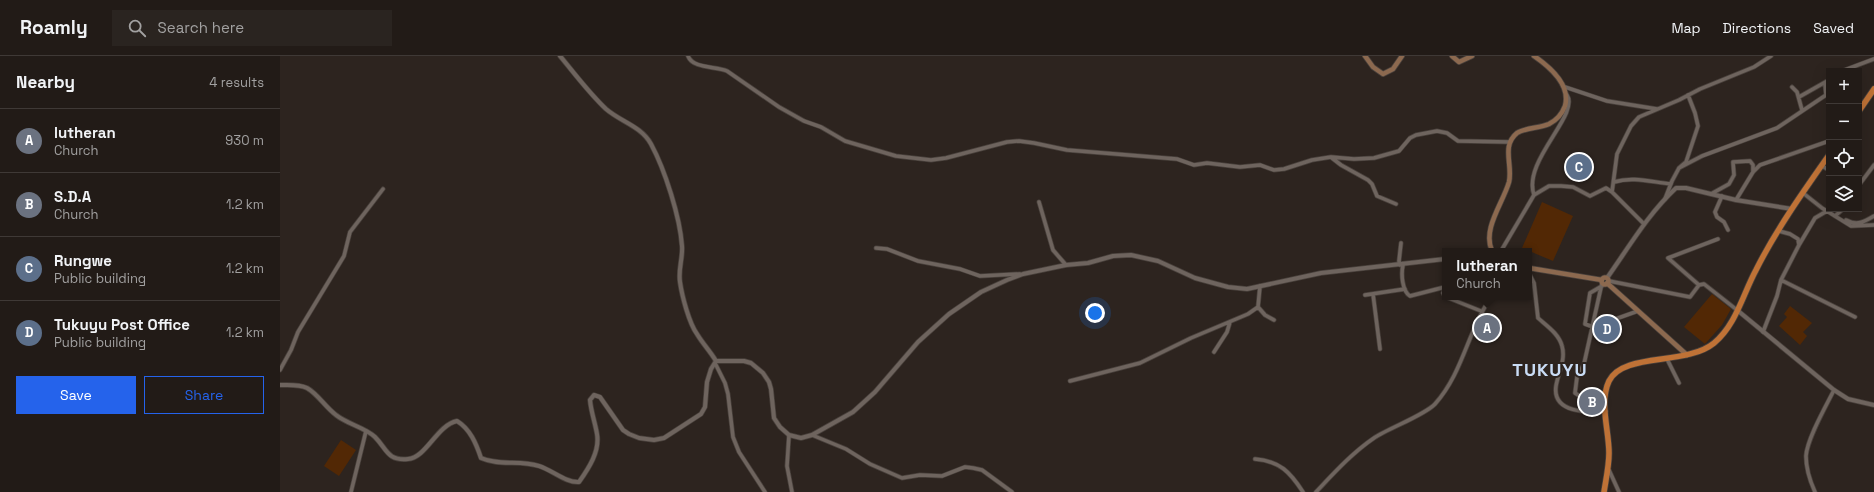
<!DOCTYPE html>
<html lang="en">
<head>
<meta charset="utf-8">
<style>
	body { margin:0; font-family:"Space Grotesk",sans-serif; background:#2a2420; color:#f1f3f6 }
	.controls { position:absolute; right:12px; top:12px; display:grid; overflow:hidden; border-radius:0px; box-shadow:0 4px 16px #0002 }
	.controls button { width:36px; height:36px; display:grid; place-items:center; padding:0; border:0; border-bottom:1px solid #3f3936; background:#221b17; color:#f1f3f6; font:20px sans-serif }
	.you { position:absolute; left:815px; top:257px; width:14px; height:14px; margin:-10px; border:3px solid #fff; border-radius:50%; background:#1a73e8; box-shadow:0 0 0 6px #1a73e833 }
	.badge { display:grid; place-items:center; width:26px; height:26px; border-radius:50%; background:#2563eb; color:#fff; font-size:13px; font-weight:700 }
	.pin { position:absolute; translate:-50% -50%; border:2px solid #fff; box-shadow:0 1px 4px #0006 }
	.popup { position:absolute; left:1162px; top:192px; width:90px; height:52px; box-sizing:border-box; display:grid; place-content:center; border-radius:0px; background:#221b17; filter:drop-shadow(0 1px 3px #0005); font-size:13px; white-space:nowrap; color:#a2a1a1 }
	.popup b { font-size:15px; color:#f1f3f6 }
	.popup::after { content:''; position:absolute; left:50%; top:100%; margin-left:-8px; border:8px solid transparent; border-top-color:#221b17 }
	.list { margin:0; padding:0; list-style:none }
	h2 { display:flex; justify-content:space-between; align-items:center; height:52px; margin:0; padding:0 16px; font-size:17px }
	h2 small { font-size:13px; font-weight:400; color:#a2a1a1 }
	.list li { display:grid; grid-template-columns:26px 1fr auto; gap:12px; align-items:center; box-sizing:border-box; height:64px; padding:0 16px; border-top:1px solid #3f3936 }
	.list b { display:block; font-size:15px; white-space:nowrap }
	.list p { margin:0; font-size:13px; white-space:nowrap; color:#a2a1a1 }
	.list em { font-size:13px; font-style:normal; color:#a2a1a1 }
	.actions { display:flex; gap:8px; padding:12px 16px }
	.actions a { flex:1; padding:9px 0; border:1px solid #2563eb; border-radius:0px; text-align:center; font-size:14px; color:#2563eb }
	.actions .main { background:#2563eb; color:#fff }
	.icon { flex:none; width:22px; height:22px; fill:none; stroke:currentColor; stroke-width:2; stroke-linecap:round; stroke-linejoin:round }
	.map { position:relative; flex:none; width:1594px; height:436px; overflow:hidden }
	header { display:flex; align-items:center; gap:24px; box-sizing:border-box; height:56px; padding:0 20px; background:#221b17; border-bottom:1px solid #3f3936 }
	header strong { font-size:19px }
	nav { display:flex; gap:22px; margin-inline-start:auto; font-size:14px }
	.search { width:280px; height:36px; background:#2a2420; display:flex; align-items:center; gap:10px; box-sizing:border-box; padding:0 14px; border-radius:0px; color:#a2a1a1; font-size:15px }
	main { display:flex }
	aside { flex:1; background:#221b17 }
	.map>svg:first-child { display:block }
	.green { fill:#522805 }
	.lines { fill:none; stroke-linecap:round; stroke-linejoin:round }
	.minor-casing { stroke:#49413c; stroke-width:5 }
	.tertiary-casing { stroke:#49413c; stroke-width:5.5 }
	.secondary-casing { stroke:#49413c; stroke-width:6 }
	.trunk-casing { stroke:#49413c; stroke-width:7 }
	.minor { stroke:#6e645e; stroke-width:3.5 }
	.tertiary { stroke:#6e645e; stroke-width:4 }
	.secondary { stroke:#8c694f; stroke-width:4.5 }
	.trunk { stroke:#bf7236; stroke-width:5.5 }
	.labels { text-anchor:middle; stroke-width:4; stroke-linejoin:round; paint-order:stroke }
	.district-label { font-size:18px; font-weight:bold; letter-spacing:1px; fill:#c9dcf5; stroke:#2d241f }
</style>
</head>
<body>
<header>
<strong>Roamly</strong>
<div class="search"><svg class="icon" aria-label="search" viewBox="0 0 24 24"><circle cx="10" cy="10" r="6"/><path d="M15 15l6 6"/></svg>Search here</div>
<nav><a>Map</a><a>Directions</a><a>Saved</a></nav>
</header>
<main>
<aside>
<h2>Nearby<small>4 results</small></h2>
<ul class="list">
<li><span class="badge" style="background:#6b7280">A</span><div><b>lutheran</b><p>Church</p></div><em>930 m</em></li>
<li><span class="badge" style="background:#6b7280">B</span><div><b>S.D.A</b><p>Church</p></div><em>1.2 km</em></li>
<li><span class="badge" style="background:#5c6f8a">C</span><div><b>Rungwe</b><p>Public building</p></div><em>1.2 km</em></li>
<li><span class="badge" style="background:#5c6f8a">D</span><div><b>Tukuyu Post Office</b><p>Public building</p></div><em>1.2 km</em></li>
</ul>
<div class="actions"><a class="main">Save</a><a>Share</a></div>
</aside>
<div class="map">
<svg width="1594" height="436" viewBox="0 0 1594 436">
	<rect width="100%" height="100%" fill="#2d241f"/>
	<path class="green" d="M1262,146L1293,160L1273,205L1242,192Z
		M1432,238L1451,253L1442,269L1425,288L1404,271Z
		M1510,250L1532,267L1523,276L1527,280L1520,289L1499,270L1507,261L1504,258Z
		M61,384L76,394L59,420L44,410Z"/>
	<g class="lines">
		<defs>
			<path id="minor" d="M408,0C413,13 436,10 447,15L499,51L524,65L541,71L565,85L616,100L651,104L666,102L727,86L739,85L754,87L787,94L897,103L914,109L927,107L960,111L980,109L994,114L1004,113L1032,104L1051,101L1074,103L1094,102L1119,95L1130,82L1136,79L1157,75L1167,77L1178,85L1230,86
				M1562,15L1594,3
				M1285,31L1327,45L1377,53
				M1512,31L1517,36L1522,54
				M1519,41L1549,24
				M1052,102L1061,109L1088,124L1092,128L1097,140L1116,148
				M1542,110L1549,114
				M1399,112L1422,100L1497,72L1546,39L1545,28
				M1334,126C1353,120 1371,126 1391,128
				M1579,129L1594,109
				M1332,136L1337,98L1351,70L1359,61L1399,44L1420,33L1474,11L1491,0
				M1523,137L1542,152L1571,170L1594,169
				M1431,138L1449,128L1454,119L1453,106L1470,105L1473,109V116
				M1254,139C1242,105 1300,59 1287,39
				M1442,140L1435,156L1437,161L1444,166L1448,174
				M1385,143L1392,125L1399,112L1406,106L1418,70L1415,57L1408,39
				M1456,144L1473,116L1480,109L1549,85
				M759,146L773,194L786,209
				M1555,160L1563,153
				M1566,164C1577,170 1584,166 1594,160
				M1499,175L1510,178L1518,183L1519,189L1501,224L1575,261
				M1519,189L1535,162L1547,155
				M596,192L607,193L638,205L680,213L700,220L740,218
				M1221,195L1254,139L1269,130H1281L1293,131L1310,140L1326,132L1332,136L1364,168
				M1120,209L1119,205L1121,187
				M1123,209C1121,218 1122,235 1130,240L1165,231
				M1249,217L1254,227L1258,262C1267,270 1279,278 1282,290C1286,304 1278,317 1276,330C1272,357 1308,357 1326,355
				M1329,225L1410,241L1419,229L1424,228L1457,254
				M1322,227L1304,308L1297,321L1295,337L1301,341L1325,342
				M1419,229L1388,202L1438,183
				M1322,230L1310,237L1305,268L1313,271L1358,255
				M1165,234L1163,237L1165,241
				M1093,238L1100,293
				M1085,239L1125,233
				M1166,241L1201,255
				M978,251L985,259L994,264
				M1483,276L1497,240L1501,224
				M934,296L947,276L950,266
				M1387,303L1399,327
				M435,307L445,327L448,338L453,381L459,396L485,436
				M0,314L11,294L18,276L64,200L70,176L103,133
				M790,325L860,307L911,282L968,258L978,251L980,230
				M509,379L507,410L512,436
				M532,379L566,393L590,408L622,422L640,419L662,420L685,411L693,412L702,414L732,436
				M975,403C1000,405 1010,416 1023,436
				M1329,414L1339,436
				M71,436L86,375
				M1036,436C1054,417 1072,397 1094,382C1109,372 1145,359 1155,348C1183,317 1188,274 1211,241
				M1535,436C1530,425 1526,412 1526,400C1527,383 1546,350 1554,334"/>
			<path id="tertiary" d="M280,0C295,18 309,37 326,53C341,66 361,70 371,88C385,114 400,161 402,190C403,202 398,213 400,226C402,240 409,267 417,278C423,288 430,295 436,305
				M1327,222C1349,191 1368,158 1396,132H1406L1456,144L1512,153
				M1457,254L1554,334L1568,343L1594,349
				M0,329C9,329 19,328 27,332C38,338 45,351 56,359C67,368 86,372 95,381C107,393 107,405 128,403C146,402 157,369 177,365C190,373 196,387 201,402C219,410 240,404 259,410C272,414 286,427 299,426C309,412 320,395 317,378C315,366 311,356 310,344L314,339L320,341L343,374L349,378L359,382L374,384L384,382L421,358L425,351L427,326L431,313L436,305H464L471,307L483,317L489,326L491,333L494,362L500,371L509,379L521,382L532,379L573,356L595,336L638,286L669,258L701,236L727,224L743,218L786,209L808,207L833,200L851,199L878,205L915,222L948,231L967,233L1041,217L1165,203"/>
			<path id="secondary" d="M1085,0L1093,11L1103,18L1113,13L1122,0
				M1172,0L1179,6L1192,0
				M1212,195C1202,173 1223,147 1229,126C1233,109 1221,90 1237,77C1244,72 1260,72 1269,68C1277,64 1282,58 1285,50C1291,29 1270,11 1254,0
				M1249,212L1322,224
				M1321.5 225a3.5 3.5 0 1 1 7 0a3.5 3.5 0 1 1-7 0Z
				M1327,227L1407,299"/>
			<path id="trunk" d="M1579,55L1594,33
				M1324,436C1326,423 1329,410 1329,397C1329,374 1319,346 1329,325C1343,296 1406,310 1434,287C1456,269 1463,238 1476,214C1496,174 1523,136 1549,99"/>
		</defs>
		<use href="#minor" class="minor-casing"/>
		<use href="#tertiary" class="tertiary-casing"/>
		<use href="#secondary" class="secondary-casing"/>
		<use href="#trunk" class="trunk-casing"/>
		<use href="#minor" class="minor"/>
		<use href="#tertiary" class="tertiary"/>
		<use href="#secondary" class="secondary"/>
		<use href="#trunk" class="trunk"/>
	</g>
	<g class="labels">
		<g class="district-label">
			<text x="1270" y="320">TUKUYU</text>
		</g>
	</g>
</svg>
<div class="controls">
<button>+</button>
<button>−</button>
<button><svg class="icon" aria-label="locate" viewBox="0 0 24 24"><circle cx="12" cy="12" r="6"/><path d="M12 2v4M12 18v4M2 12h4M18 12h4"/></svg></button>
<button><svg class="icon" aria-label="layers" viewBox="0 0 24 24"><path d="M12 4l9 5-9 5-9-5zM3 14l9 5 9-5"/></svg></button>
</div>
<div class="you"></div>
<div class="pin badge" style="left:1207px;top:272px;background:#6b7280">A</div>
<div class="popup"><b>lutheran</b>Church</div>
<div class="pin badge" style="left:1312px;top:346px;background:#6b7280">B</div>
<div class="pin badge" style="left:1299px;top:111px;background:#5c6f8a">C</div>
<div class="pin badge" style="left:1327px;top:273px;background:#5c6f8a">D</div>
</div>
</main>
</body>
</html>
